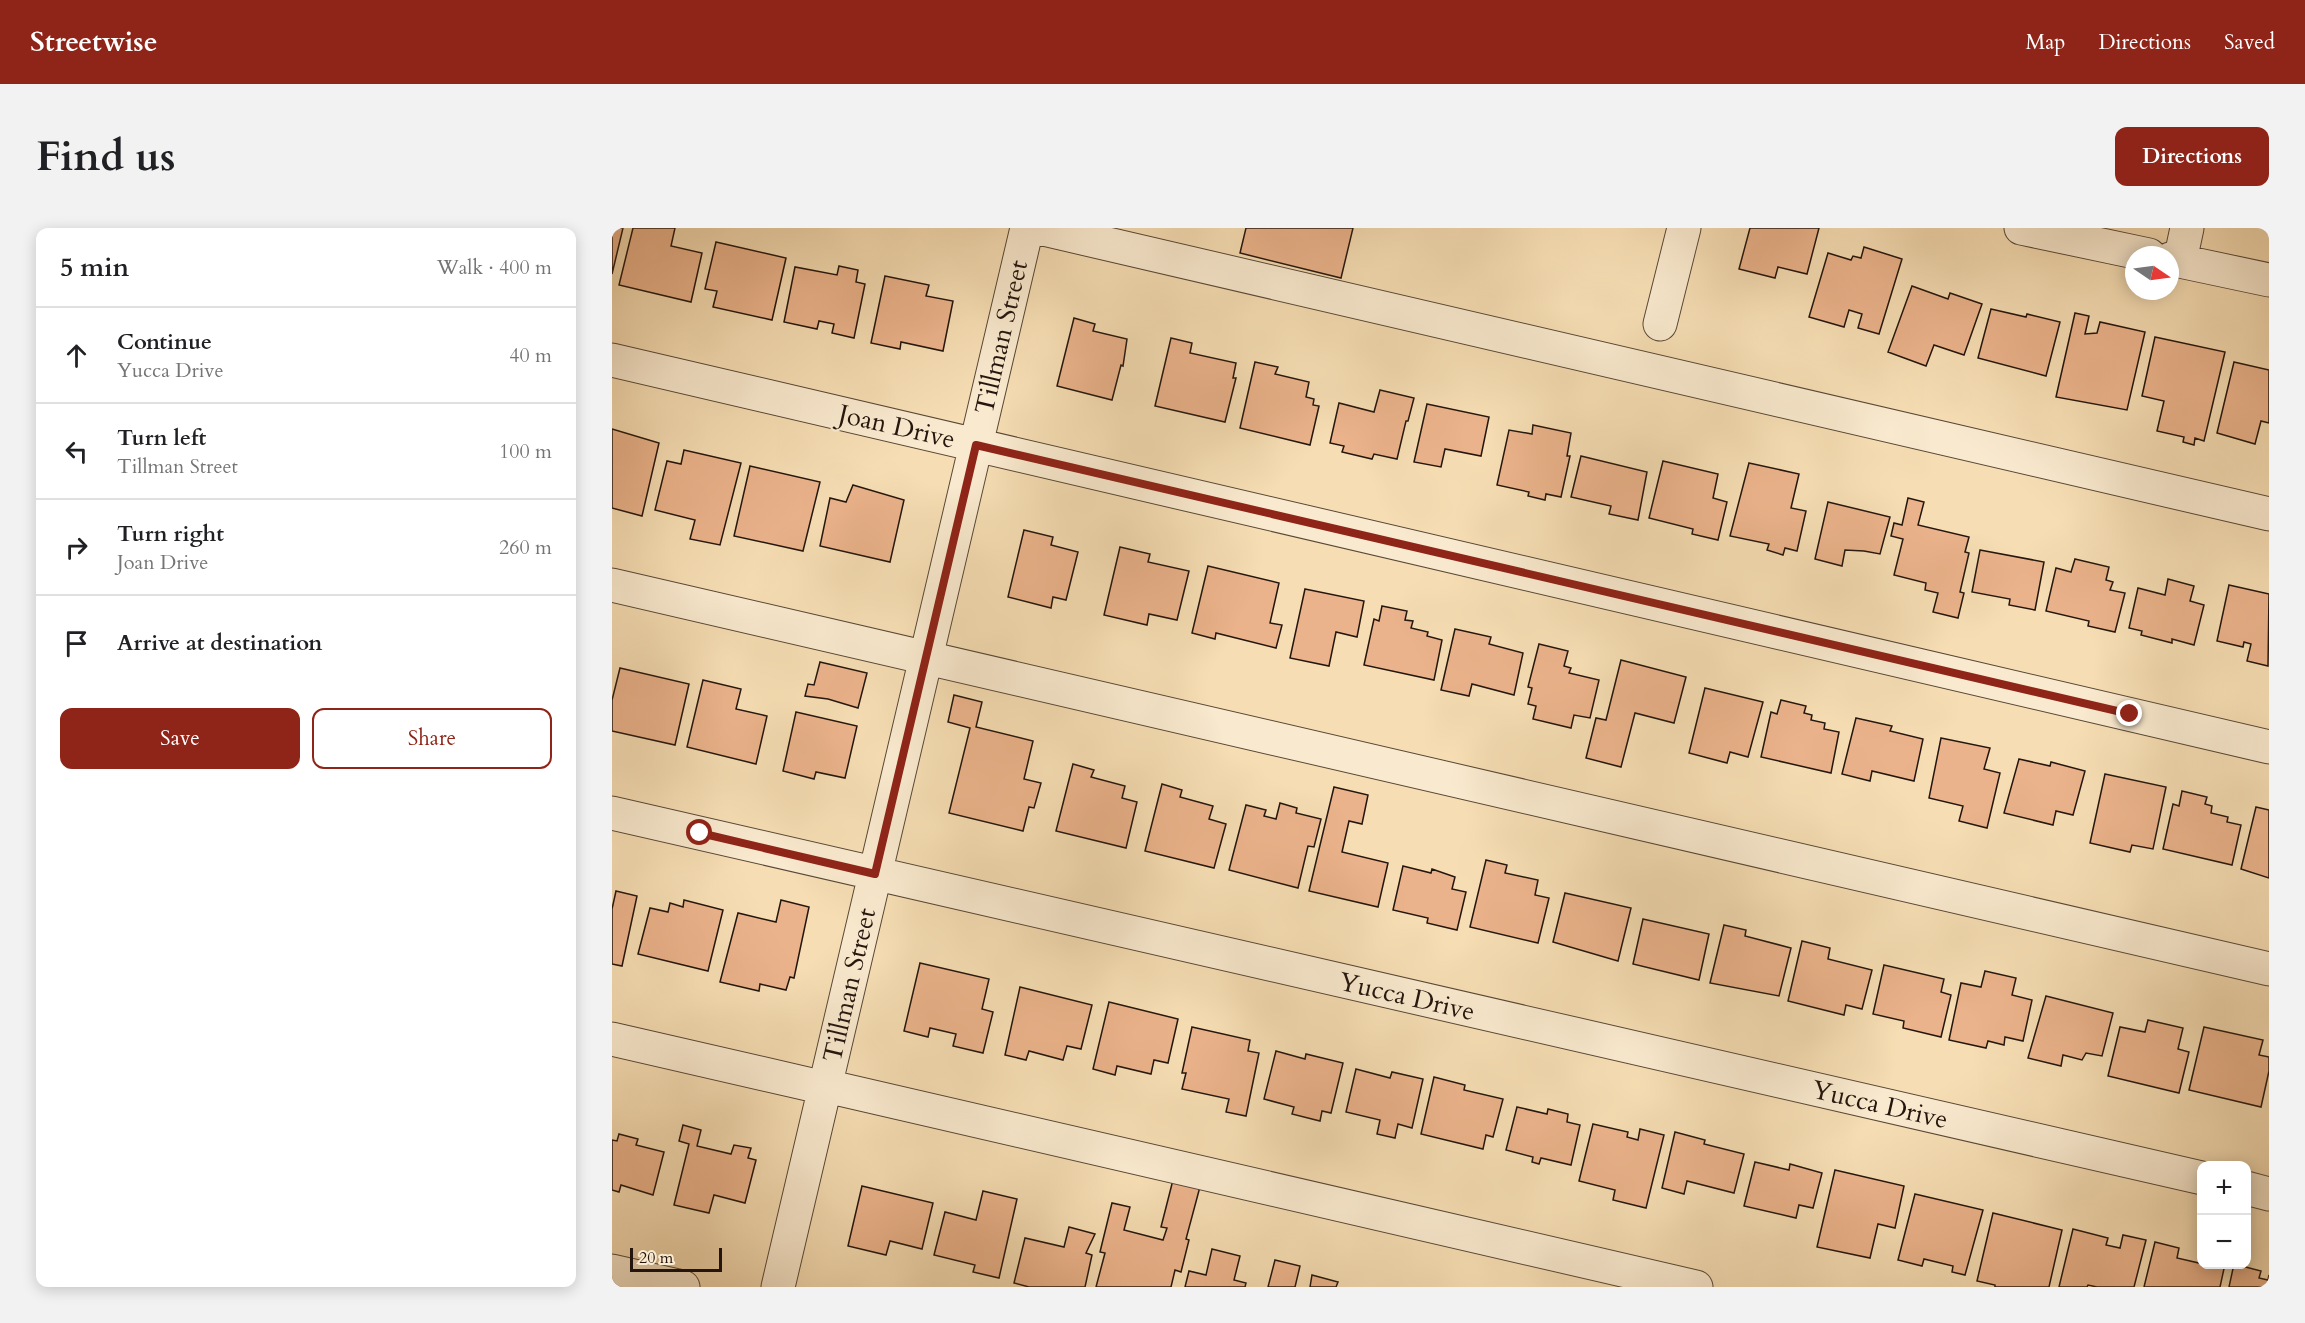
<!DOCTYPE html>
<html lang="en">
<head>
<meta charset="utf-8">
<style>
	body { margin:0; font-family:Cardo,serif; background:#f2f2f2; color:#202124 }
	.controls { position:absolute; right:18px; bottom:18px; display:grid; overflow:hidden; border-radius:12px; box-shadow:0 3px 15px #0003 }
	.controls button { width:54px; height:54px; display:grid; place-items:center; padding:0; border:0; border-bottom:2px solid #e0e0e0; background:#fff; color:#202124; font:30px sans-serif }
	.compass { position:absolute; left:1513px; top:18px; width:54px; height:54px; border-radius:50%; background:#fff; box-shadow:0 3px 15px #0003; rotate:103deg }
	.scale { position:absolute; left:18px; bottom:15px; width:92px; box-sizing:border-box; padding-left:6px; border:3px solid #24160e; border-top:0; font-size:16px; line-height:21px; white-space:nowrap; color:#24160e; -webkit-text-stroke:4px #f9e9ce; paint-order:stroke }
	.stop { position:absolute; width:18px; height:18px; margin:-14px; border:4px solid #8f2418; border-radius:50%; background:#fff }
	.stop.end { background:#8f2418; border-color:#fff; box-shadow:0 2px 6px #0008 }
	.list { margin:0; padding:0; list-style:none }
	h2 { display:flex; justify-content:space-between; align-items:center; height:78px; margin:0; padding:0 24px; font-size:26px }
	h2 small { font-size:20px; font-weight:400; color:#757577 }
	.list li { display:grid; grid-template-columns:39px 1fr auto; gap:18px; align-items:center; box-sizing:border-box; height:96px; padding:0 24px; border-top:2px solid #e0e0e0 }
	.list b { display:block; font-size:22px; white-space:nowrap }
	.list p { margin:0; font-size:20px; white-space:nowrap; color:#757577 }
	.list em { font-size:20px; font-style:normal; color:#757577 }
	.actions { display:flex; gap:12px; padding:18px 24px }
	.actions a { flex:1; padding:14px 0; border:2px solid #8f2418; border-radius:12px; text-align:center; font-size:21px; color:#8f2418 }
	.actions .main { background:#8f2418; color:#fff }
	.icon { flex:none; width:33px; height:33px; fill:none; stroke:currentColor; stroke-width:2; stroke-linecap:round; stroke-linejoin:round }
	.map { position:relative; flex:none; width:1657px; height:1059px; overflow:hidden; border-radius:12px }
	header { display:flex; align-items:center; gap:36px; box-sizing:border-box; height:84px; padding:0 30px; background:#8f2418; color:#fff }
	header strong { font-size:28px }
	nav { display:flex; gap:33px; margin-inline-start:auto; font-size:21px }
	.intro { display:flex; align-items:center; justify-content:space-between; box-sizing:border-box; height:144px; padding:0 36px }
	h1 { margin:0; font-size:42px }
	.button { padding:15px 27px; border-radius:12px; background:#8f2418; color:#fff; font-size:21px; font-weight:700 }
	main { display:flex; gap:36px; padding:0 36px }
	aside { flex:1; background:#fff; border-radius:12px; box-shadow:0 3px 15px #0003 }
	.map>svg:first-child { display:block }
	.building { fill:#ebb38b; stroke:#24160e; stroke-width:1.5 }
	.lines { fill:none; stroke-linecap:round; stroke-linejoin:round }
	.minor-casing { stroke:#584837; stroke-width:35 }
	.minor { stroke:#f9e9ce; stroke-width:33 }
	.route { stroke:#8f2418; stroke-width:8 }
	.labels { text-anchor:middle; stroke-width:4.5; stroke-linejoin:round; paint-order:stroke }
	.street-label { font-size:26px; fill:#24160e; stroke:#f9e9ce }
</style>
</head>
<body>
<header>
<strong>Streetwise</strong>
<nav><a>Map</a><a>Directions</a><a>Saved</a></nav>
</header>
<div class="intro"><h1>Find us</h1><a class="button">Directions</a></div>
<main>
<aside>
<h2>5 min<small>Walk · 400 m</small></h2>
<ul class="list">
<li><svg class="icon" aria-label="ahead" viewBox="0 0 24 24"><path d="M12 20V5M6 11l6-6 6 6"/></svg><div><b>Continue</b><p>Yucca Drive</p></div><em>40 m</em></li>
<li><svg class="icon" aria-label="left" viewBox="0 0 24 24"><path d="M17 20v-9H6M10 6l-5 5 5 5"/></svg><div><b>Turn left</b><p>Tillman Street</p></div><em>100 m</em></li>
<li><svg class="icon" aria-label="right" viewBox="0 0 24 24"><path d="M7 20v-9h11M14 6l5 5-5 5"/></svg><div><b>Turn right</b><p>Joan Drive</p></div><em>260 m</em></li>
<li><svg class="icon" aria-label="arrive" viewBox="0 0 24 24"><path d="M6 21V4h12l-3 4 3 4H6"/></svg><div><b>Arrive at destination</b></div></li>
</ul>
<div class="actions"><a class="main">Save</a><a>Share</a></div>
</aside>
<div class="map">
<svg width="1657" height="1059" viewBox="0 0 1657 1059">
	<rect width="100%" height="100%" fill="#f6ddb3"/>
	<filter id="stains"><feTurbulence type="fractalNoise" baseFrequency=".00333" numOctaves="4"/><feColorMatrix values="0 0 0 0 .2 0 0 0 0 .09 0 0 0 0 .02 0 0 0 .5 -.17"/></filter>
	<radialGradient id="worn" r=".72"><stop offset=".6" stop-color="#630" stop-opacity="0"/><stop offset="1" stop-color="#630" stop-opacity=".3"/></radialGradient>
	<path class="building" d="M0,0H11L0,46Z
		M21,0H63L59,18L90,25L79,74L7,57Z
		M634,0H741L729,50L628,25Z
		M1138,0H1207L1195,46L1166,39L1163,50L1127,41Z
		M104,14L174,30L160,92L101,79L105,63L93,61Z
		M1252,19L1290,31L1267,106L1246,100L1250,86L1237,82L1232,99L1197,89L1216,25L1239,32L1241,28L1249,30Z
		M227,38L246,42L244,54L253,56L242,110L220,105L222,96L207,93L205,101L172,94L183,39L225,47Z
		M273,48L317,57L314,68L341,73L331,123L289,114L288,121L259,115Z
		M1300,58L1336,71L1338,65L1370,76L1352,127L1322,117L1314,138L1276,124Z
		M1379,81L1414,89L1415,86L1448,94L1434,148L1366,130Z
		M1463,85L1477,88L1473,106L1485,105L1488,94L1533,104L1515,182L1444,169Z
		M462,90L483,96L481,103L515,111L511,138L509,137L500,172L445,158Z
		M1543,109L1613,124L1592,213L1583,210L1582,217L1571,214L1572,209L1545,203L1552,173L1530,168Z
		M559,110L580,115L578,125L624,135L621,150H624L613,194L543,178Z
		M643,134L666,139L663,146L697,154L694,169L702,171L701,177L707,178L698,217L628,200Z
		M1622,134L1657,142V195L1649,193L1643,216L1605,205Z
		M768,162L802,170L796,193H794L785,231L762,226L760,231L730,224L732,218L718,215L727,175L762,184Z
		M815,176L877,189L869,228L833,221L829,239L802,234Z
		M921,197L959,205L955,228H958L949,269L934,266L933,272L916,268L917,264L885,257L897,202L920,206Z
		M0,201L47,215L30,288L0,280Z
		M72,222L129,235L108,317L78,311L83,292L43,282L55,233L69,236Z
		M969,228L1035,244L1026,292L997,286L999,278L959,269Z
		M1051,233L1106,246L1101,270L1115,274L1106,312L1080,306L1081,301L1037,290Z
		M1137,235L1187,246L1179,280L1194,283L1185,323L1173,320L1171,327L1155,322L1157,316L1118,308Z
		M138,238L208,254L191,323L122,308Z
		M241,257L292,272L278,334L208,318L218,270L234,274Z
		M1296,270L1312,274L1306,297L1357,309L1353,324L1357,325L1348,364L1352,365L1346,390L1321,384L1326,365L1313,362L1314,355L1282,347L1291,311L1279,308L1282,295L1290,297Z
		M1216,274L1278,289L1268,326L1252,323L1233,322L1230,338L1203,331Z
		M412,302L441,309L439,317L466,324L454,372L441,369L439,380L396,369Z
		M508,319L538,326L536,334L577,343L565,392L537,386L535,397L492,387Z
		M1368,322L1432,334L1423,382L1397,377L1398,371L1360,364Z
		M1463,331L1497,339L1494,352L1501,354L1498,362L1513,365L1503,404L1476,398L1477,393L1434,383L1444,340L1459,344Z
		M596,338L667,355L658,395L670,397L664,420L604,405L603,411L580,405Z
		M1556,351L1582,358L1578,373L1592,377L1582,417L1560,411V415L1529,407L1530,403L1517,400L1526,360L1553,367Z
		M1617,357L1657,366L1656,438L1635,433L1639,416L1632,414L1631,419L1605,413Z
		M693,361L752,373L745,409L724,404L717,438L678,430Z
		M770,378L795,383L793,392L801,393L799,400L816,404L815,408L830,412L822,452L752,437L762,391L767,393Z
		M843,401L879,409L877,416L911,425L902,467L860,456L857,468L829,462Z
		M927,416L956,423L952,438L959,440L957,445L987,452L978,490L962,487L959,500L921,491L924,478L916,476L920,460L916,459Z
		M1009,432L1074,449L1062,495L1023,485L1009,539L974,530L984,490L994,492Z
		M208,434L255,445L246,480L216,471L193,468L196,456L202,457Z
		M8,440L77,456L63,517L0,503V472Z
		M91,452L129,461L124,481L155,488L144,536L75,519Z
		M1093,460L1151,474L1136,529L1118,524L1115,535L1077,525Z
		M342,467L370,474L364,499L421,513L412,551L429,555L422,580L417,579L411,603L337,585L358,500L336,494Z
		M1169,472L1194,478L1192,485L1200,487L1199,492L1213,495L1212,501L1227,504L1219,545L1149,529L1159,484L1165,486Z
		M184,484L245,498L233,550L204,544L202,551L171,543Z
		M1244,490L1280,498L1278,503L1311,511L1302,553L1260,543L1258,553L1230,546Z
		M1329,510L1378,520L1372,541L1388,545L1375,600L1347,593L1351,578L1317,570Z
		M1407,531L1438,538L1439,534L1473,543L1461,587L1444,583L1441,597L1392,585Z
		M461,536L482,542L479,549L513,558L510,570L525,574L514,620L444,603Z
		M1493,546L1554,559L1541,621L1520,617L1518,624L1478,615Z
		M550,556L570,562L568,569L601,578L597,591L614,596L602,640L533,623Z
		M722,559L756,567L750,596L737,593L730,624L776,635L766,679L697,663Z
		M1570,563L1595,569L1593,576L1600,578L1599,585L1616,589L1615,594L1629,597L1620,637L1551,621L1561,576L1567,578Z
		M668,575L685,580L684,585L709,591L702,619L696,618L686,660L617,642L634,577L654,582L652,588L664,591Z
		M1644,579L1657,582V650L1629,641Z
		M874,632L895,637L893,645L926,652L923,667L937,670L926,715L858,699Z
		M791,638L819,645L820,641L843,649L840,661L854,664L845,702L815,695L816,690L781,682Z
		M4,663L25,668L10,738L0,736V681Z
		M953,665L1019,680L1006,733L941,714Z
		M72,672L111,682L96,743L26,726L38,680L56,684L58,675L71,679Z
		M169,672L197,679L182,750L178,749L174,762L148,756L147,763L108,754L126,685L164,694Z
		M1031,691L1097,706L1087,752L1021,736Z
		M1112,697L1134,702L1133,708L1179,720L1167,768L1098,755Z
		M1190,713L1218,720L1216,731L1260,742L1250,781L1234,777L1232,787L1176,773Z
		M308,735L377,751L370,781L381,784L371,825L341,818L344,806L318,800L316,809L292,803Z
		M1272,737L1332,751L1329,764L1339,767L1329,809L1291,800L1292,793L1261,786Z
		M1373,743L1404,750L1400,767L1420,772L1411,813L1393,809L1392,817L1376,813L1374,820L1337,812L1349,755L1369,759Z
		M408,759L480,777L469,821L455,818L451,832L417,823L414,832L393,827Z
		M1434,768L1501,785L1490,828L1474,825L1470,832L1451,827L1449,838L1416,830Z
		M497,774L566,791L556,835L542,832L539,846L505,838L503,847L481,841Z
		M1536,792L1571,800L1566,821L1577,824L1567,865L1496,848L1508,799L1533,804Z
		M580,799L638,812L636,823L647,825L634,888L614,884L617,871L570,861L574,845H570Z
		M1592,799L1651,812L1647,827L1657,829V843L1649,879L1577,862Z
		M664,823L693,831L694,826L731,835L719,885L710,883L708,893L680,886L682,879L652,871Z
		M744,841L778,850L780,844L811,851L800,900L786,896L783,910L765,906L768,892L734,884Z
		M822,849L853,857L852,862L891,871L881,909L874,907L871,921L809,906Z
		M905,879L935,886L936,881L956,886L955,894L968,897L959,937L929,930L927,936L920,934L921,929L894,922Z
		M981,896L1016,904L1015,909L1026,912L1028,901L1052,907L1034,980L1001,972L1003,962L967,953Z
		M71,897L89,902L85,918L119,926L122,917L139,920L136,930L144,932L133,975L102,967L97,985L62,977L77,916L67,913Z
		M1063,904L1093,912L1092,916L1132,926L1122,965L1075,953L1072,966L1050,960Z
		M7,906L26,911L24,917L52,924L41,967L9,957L7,964L0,962V912L5,913Z
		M1143,934L1177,942L1178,936L1210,945L1201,980L1187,977L1184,990L1132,978Z
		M1223,942L1292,958L1283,1000L1266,996L1258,1030L1205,1019Z
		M562,948L589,955L574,1011L577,1012L569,1044L563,1042L559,1059H484L493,1025L488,1024L500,975L518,979L512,1002L551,1012L555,1000L549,999Z
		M250,958L321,975L310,1021L278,1013L274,1027L236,1018Z
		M371,963L405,971L387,1050L361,1044L363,1037L322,1027L333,984L364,992Z
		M1303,966L1371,982L1353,1047L1340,1044L1341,1038L1312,1031L1310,1038L1286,1032Z
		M1381,985L1450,1002L1437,1059H1383V1057L1365,1053Z
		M457,999L483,1006L474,1025L480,1027L473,1059H417L402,1055L413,1010L452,1019Z
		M1461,1001L1496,1010L1494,1017L1508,1020L1511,1007L1534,1012L1522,1059H1485L1476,1057L1475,1059H1447Z
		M1543,1014L1567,1020L1565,1030L1587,1035L1589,1029L1590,1036H1613L1608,1059H1532Z
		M600,1021L628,1028L622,1052L634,1055L633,1059H573L577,1043L594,1047Z
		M663,1032L688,1038L683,1059H656Z
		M1622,1036L1649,1043L1647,1050L1656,1052L1657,1047V1059H1617Z
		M700,1047L726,1054L724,1059H698Z"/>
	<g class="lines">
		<defs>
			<path id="minor" d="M427,0L1657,286
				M1409,0L1537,27
				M1558,31L1657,52
				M1568,33L1575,0
				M1048,96L1072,0
				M0,132L1657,519
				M0,357L1657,741
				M0,585L1590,950
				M0,811L213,860
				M214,858L1084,1059
				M1634,960L1657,966
				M0,1043L71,1059
				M166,1059L415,0"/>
		</defs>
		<use href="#minor" class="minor-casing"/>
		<use href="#minor" class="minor"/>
	</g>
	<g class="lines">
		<path class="route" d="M88,605L263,646L364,217L1518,486"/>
	</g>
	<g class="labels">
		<g class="street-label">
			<text transform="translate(389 109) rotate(-77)" y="9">Tillman Street</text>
			<text transform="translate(285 198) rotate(13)" y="9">Joan Drive</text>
			<text transform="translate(237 757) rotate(-77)" y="9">Tillman Street</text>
			<text transform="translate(795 768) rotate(13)" y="9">Yucca Drive</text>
			<text transform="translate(1268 876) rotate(13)" y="9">Yucca Drive</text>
		</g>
	</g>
	<rect width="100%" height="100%" filter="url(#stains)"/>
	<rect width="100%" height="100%" fill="url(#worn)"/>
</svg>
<div class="controls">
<button>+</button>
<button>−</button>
</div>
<svg class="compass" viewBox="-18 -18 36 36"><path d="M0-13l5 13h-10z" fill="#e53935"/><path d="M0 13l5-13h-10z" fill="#757577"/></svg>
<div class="scale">20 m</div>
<div class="stop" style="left:88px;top:605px"></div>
<div class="stop end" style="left:1518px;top:486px"></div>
</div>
</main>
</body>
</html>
